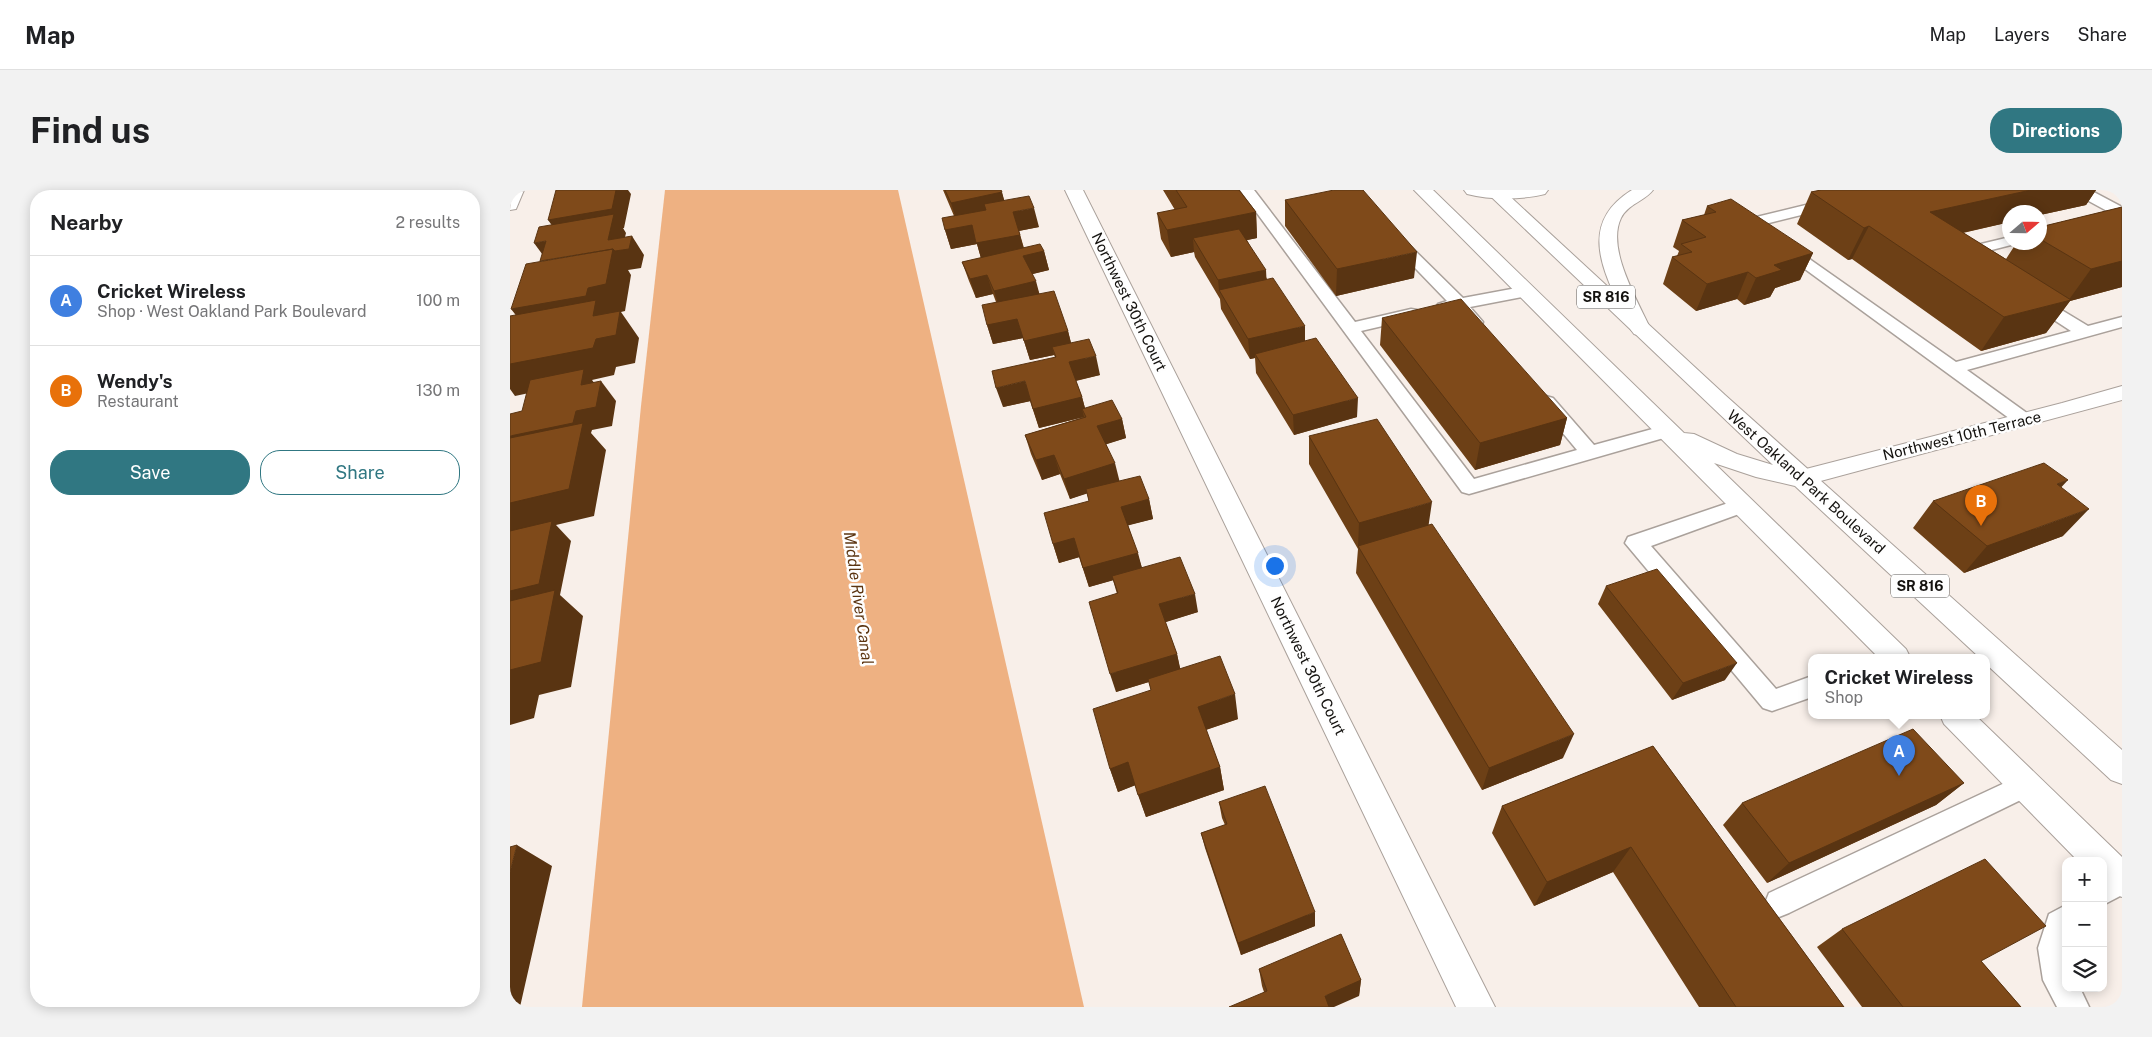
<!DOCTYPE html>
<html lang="en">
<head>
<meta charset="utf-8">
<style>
	body { margin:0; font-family:"Public Sans",sans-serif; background:#f2f2f2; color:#202124 }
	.controls { position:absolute; right:15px; bottom:15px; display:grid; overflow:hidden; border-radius:10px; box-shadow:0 2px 12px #0003 }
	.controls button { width:45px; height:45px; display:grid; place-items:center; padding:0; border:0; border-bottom:1px solid #e0e0e0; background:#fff; color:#202124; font:25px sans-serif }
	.compass { position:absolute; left:1492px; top:15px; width:45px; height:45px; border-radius:50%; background:#fff; box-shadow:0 2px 12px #0003; rotate:70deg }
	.you { position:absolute; left:764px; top:375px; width:18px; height:18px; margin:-12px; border:4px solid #fff; border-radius:50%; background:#1a73e8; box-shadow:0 0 0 8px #1a73e833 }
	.badge { display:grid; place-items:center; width:32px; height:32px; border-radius:50%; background:#307782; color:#fff; font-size:16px; font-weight:700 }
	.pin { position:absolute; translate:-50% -41px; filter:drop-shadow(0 1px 2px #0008) }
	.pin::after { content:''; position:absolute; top:26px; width:18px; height:15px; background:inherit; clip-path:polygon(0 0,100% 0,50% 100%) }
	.popup { position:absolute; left:1298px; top:464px; width:182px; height:65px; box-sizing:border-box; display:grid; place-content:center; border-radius:10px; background:#fff; filter:drop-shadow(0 1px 4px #0005); font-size:16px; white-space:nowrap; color:#757577 }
	.popup b { font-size:19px; color:#202124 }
	.popup::after { content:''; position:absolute; left:50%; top:100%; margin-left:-10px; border:10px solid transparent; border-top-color:#fff }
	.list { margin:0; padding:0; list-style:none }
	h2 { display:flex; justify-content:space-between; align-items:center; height:65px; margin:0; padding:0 20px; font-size:21px }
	h2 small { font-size:16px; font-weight:400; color:#757577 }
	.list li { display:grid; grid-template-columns:32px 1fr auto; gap:15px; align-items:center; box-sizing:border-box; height:90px; padding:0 20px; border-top:1px solid #e0e0e0 }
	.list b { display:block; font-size:19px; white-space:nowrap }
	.list p { margin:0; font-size:16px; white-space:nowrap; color:#757577 }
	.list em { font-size:16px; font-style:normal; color:#757577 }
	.actions { display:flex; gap:10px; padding:15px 20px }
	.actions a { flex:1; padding:11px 0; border:1px solid #307782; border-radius:20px; text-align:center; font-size:18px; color:#307782 }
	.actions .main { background:#307782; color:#fff }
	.icon { flex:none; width:28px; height:28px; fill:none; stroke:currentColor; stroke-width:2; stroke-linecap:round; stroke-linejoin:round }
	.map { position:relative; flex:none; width:1612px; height:817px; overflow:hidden; border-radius:20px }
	header { display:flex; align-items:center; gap:30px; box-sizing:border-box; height:70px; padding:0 25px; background:#fff; border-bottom:1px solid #e0e0e0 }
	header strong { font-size:24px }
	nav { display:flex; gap:28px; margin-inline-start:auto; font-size:18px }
	.intro { display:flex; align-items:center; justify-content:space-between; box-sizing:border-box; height:120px; padding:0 30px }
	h1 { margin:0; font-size:35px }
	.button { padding:12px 22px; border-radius:20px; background:#307782; color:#fff; font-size:18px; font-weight:700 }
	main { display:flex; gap:30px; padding:0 30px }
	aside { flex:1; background:#fff; border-radius:20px; box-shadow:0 2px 12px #0003 }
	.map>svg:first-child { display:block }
	.water { fill:#eeb182 }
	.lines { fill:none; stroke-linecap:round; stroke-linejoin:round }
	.service-casing { stroke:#aaa19b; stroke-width:3 }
	.minor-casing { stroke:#aaa19b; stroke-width:2 }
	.primary-casing { stroke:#aaa19b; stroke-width:2 }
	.motorway-casing { stroke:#aaa19b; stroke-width:2 }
	.service { fill:#fff; fill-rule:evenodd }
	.minor { fill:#fff; fill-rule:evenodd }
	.primary { fill:#fff; fill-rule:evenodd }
	.motorway { fill:#fff; fill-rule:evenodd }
	.wall { fill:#6d4016 }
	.shaded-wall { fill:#593412 }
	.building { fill:#7f4a1a; stroke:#593412 }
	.labels { text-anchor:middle; stroke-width:5; stroke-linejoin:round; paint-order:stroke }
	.shield { fill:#fefefe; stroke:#5a5856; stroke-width:1 }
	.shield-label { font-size:14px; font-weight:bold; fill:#13110e }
	.street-label { font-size:15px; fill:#13110e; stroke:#fefefe }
	.water-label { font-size:16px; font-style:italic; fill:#5b3410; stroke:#fefefe }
</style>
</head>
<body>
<header>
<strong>Map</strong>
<nav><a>Map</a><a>Layers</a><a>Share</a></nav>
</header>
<div class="intro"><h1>Find us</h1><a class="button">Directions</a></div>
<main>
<aside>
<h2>Nearby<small>2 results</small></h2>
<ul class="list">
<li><span class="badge" style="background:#3f7fe0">A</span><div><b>Cricket Wireless</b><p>Shop · West Oakland Park Boulevard</p></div><em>100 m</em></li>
<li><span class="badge" style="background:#e8710a">B</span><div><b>Wendy's</b><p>Restaurant</p></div><em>130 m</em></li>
</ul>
<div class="actions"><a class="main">Save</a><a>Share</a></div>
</aside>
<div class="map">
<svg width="1612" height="817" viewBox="0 0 1612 817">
	<rect width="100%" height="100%" fill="#f8efe9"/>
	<path class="water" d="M155,0H388L574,817H72L131,216Z"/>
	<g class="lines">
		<defs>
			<path id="service" d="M730,0H744L845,132L901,119L907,120L909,124L907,128L851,141L964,289L1067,260L1027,212L1029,208L1036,206L1043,208L1084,255L1157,235L1164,237L1167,241L1164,245L959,304L952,302Z
				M1357,0H1382L1380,3L1251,35L1446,172L1561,141L1518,113L1516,110L1518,107H1530L1578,136L1612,127V137L1457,180L1521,226L1523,230L1521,234L1514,236L1507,234L1232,33L1234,30Z
				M1562,0H1580L1612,17V27L1592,32L1587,31L1585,28L1587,25L1599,22L1564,3Z
				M885,44L890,46L953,108L1017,96L1023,98L1025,101L1023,104L1017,106L960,117L973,132L971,136H959L945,120L934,122L928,120L926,117L928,114L937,111L880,52L877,49L880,46Z
				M1500,47V52H1507L1505,54L1462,65L1460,69H1450L1443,63L1446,60Z
				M1233,308L1240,310L1243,315L1240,320L1141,356L1266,499L1302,486V507L1262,521L1253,518L1115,353L1118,347Z
				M1516,583L1525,587L1529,595L1525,603L1279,723L1269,727L1259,723L1255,713L1259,703Z
				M1611,675L1612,705L1593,715V684Z
				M1556,715V798H1570L1579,817H1547L1533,790L1528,758L1539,724Z"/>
			<path id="minor" d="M0,0H14L6,19L0,20Z
				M555,0H573L985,817H946Z
				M1612,196V210L1292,296L1283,294L1280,288L1283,282L1292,280L1552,213Z"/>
			<path id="primary" d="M904,0H923L1174,243L1184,244L1227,264L1263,275L974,0H993L1215,205L1612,560V594L1601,590L1476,474V467H1469L1285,296L1246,287L1204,273L1396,459L1400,467H1368Z
				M1430,525H1465L1612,667V707L1600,702L1593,696V671H1568L1434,534Z"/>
			<path id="motorway" d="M954,0H1038L1035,4C1011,10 981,10 957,4Z
				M1122,0H1143C1135,11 1118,14 1111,28C1096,59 1128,111 1141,140L1138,144L1131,146L1124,144L1121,140C1099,91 1062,37 1122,0Z"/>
		</defs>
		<use href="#service" class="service-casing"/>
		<use href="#minor" class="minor-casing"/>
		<use href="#primary" class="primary-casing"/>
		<use href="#motorway" class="motorway-casing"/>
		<use href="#service" class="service"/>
		<use href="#minor" class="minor"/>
		<use href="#primary" class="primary"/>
		<use href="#motorway" class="motorway"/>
	</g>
	<path class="wall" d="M433,0H491L494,10L529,37L509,41L514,58L534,61L539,80L522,84L529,103L558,141L561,153L590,185L566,191L572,207L575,218L612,229L616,248L596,254L609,291L639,309L643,329L618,335L632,378L688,422L655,432L667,464L670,479L728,529L696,540L710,577L714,600L636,627L625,595L608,602L600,579L641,500L639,492L606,502L607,404L603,390L579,397L569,367L549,373L543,354L579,311L577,303L560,309L550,284L532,290L521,264L515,245L574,227L529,238L520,211L493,217L545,167L544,165L520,170L513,148L483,154L477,135L486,112L483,104L466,108L459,91L452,72L471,68L467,54L441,59L435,40L444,26Z
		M653,0H729L746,22L747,48L737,50L757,89L795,151L847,227L784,245L746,183L745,168L740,169L711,119L710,109L685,67L684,62L661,67L651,49L647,23L665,20Z
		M1311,0H1586L1576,15L1530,25V22H1500V32L1453,43L1496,69L1507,52H1530V37L1612,17V97L1560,111L1536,143L1471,161L1342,69L1338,70L1287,34L1301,2Z
		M775,10L904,88L826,106L775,36Z
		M1197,16L1303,63L1290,90L1265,98L1260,107L1234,115L1227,109L1186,121L1153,94L1162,67L1167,66L1169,61L1163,57L1172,30L1194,25Z
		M872,128L1057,228L1050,255L965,280L870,155Z
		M799,246L919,335L1053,568L972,600L846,383L848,359L799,274Z
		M1423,311L1553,346L1454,383L1403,338Z
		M1096,396L1215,490L1162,510L1088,414Z
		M1143,556L1334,817H1189L1103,682L1024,716L982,643L992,616Z
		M1454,593L1426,615L1257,693L1213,635L1232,613Z
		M709,612L805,736L731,765L695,658L691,643L715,635L712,628Z
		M1332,739L1471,771L1511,817H1352L1307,757Z
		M749,779L851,790L849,806L754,802L752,796Z"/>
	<path class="shaded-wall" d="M51,0H118L121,4L114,38H113L116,43L112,60L122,46L134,65L131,78L118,80L121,85L115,121L111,122L129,148L125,173L106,177L104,185L82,190L89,199L71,195V192L5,206L0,199V174L23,147L1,119L78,98L98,50L51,48L38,30Z
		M1521,0H1586L1576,15L1530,25V22H1500V32L1402,54L1420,22Z
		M492,2L497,21L447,32L441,13Z
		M524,18L529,37L508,41L503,22Z
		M746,22L747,48L690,60L683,48L684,62L661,67L657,40Z
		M462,35L510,45L515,64L472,72L467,54L441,59L435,40Z
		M1359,36L1342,69L1338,70L1354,38Z
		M36,51L38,72L24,53Z
		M534,61L539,80L519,85L513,66Z
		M907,62L904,88L826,106L827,79Z
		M1303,63L1290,90L1265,98L1260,107L1234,115L1246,88L1264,75Z
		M1612,71V97L1560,111L1536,143L1471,161L1494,127L1558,111L1581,79Z
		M756,80L757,99L709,100L710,109L708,90Z
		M1238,82L1227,109L1186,121L1197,94Z
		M477,85L483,104L466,108L460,89Z
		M526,91L531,110L490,120L484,101Z
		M507,129L513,148L483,154L477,135Z
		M795,136V156L745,164V168L740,169L738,149Z
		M558,141L563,161L542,157L544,165L520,170L514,151Z
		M586,166L590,185L564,191L559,172Z
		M91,191L106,211L102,236L82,240L81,243L96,260L84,326L46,335L61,351L50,405L73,426L61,497L29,505L24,528L0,535V246L66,221Z
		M515,191L521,211L493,217L486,198Z
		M572,207L577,226L572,219L574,227L529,238L523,219Z
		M848,208L847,227L784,245L783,225Z
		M1057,228L1050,255L965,280L970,253Z
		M612,229L616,248L591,256L587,236Z
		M544,265L550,284L532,290L526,270Z
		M605,273L610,293L560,309L554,289Z
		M1558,290L1533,317L1547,294Z
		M639,309L643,329L616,336L611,317Z
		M922,312L918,339L848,357L849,333Z
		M1579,319L1553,346L1454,383L1477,356Z
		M564,348L570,367L549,373L543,354Z
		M628,363L633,382L579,397L573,378Z
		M685,404L688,422L653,433L649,414Z
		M667,464L671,482L606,502L600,484Z
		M1227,473L1215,490L1162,510L1173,493Z
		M725,504L728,529L692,541L688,517Z
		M1064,544L1053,568L972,600L979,578Z
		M618,572L626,595L608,602L600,579Z
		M710,577L714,600L636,627L628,605Z
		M1454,593L1426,615L1257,693L1279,673Z
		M7,655L42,676L10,817H0V682Z
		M1121,657L1103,682L1024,716L1037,692Z
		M805,722V736L731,765L728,753Z
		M851,790L849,806L824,817H814L815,806Z"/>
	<path class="building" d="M46,0H106L102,19L38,30Z
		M435,0H491L492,2L441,13Z
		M666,0H729L746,22L657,40L647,23L677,17Z
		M824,0H853L907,62L827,79L775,10Z
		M1311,0H1521L1420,22L1561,110L1494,127L1359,36L1354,38L1301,2Z
		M519,6L524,18L503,22L510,45L466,53L462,35L435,40L432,28L476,20L474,14Z
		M1221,9L1303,63L1264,75L1272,80L1246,88L1238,82L1197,94L1162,67L1182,62L1171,54L1196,47L1172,30L1206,22L1197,16Z
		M1612,17V71L1581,79L1530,49V37Z
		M104,24L98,50L122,46L119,59L105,61L103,59L30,71L36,51L24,53L29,37Z
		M729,39L756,80L708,90L683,48Z
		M530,54L534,61L513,66L526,91L484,101L477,85L460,89L452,72Z
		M103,59L96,94L78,98L76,106L1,119L16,74Z
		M763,88L795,136L738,149L709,100Z
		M544,101L558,141L514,151L507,129L477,135L472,115Z
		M951,109L1057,228L970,253L872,128Z
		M86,110L83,126L110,121L106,145L86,149L83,158L0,174V126Z
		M806,148L848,208L783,225L745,164Z
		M579,149L586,166L559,172L572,207L523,219L515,191L486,198L482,181L546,167L542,157Z
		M74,179L71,195L91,191L86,217L66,221L63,233L0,246V224L12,221L20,190Z
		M602,210L612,229L587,236L605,273L554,289L544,265L526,270L515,245L576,227L572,219Z
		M867,229L922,312L849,333L799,246Z
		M73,233L59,299L0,313V248Z
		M1534,273L1558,290L1547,294L1579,319L1477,356L1423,311Z
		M630,286L639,309L611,317L628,363L573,378L564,348L543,354L534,323L579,311L576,299Z
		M42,331L29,394L0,401V341Z
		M922,334L1064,544L979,578L848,356Z
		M670,367L685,404L649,414L667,464L600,484L579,412L608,403L602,386Z
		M1147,379L1227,473L1173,493L1096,396Z
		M45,400L31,472L0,480V411Z
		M710,466L725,504L688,517L710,577L628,605L618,572L600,579L583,519L641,500L638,489Z
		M1403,539L1454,593L1279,673L1232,613Z
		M1143,556L1334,817H1226L1121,657L1037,692L992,616Z
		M755,596L805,722L728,753L691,643L717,634L709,612Z
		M7,655L0,682V657Z
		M1475,669L1536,736L1471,771L1511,817H1393L1332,739Z
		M831,744L851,790L815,806L819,817H719L757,801L749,779Z"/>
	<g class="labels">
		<g class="shield">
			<rect x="1067" y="95.5" width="58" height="23" rx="4"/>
			<rect x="1381" y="384.5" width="58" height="23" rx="4"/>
		</g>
		<g class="shield-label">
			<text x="1096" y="112">SR 816</text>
			<text x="1410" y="401">SR 816</text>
		</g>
		<g class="street-label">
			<text transform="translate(619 112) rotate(64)" y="5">Northwest 30th Court</text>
			<text transform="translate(1452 246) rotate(-14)" y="5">Northwest 10th Terrace</text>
			<text transform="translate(1296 292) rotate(42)" y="5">West Oakland Park Boulevard</text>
			<text transform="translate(798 476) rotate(64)" y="5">Northwest 30th Court</text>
		</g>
		<g class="water-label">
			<text transform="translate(349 408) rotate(82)" y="6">Middle River Canal</text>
		</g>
	</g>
</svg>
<div class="controls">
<button>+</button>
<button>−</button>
<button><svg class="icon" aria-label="layers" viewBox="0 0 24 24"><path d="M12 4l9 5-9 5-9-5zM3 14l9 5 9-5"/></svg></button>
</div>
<svg class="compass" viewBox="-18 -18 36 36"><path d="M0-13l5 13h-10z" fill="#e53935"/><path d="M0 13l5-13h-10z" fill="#757577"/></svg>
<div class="you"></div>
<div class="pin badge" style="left:1389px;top:586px;background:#3f7fe0">A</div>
<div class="popup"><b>Cricket Wireless</b>Shop</div>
<div class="pin badge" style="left:1471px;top:336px;background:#e8710a">B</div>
</div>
</main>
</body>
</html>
